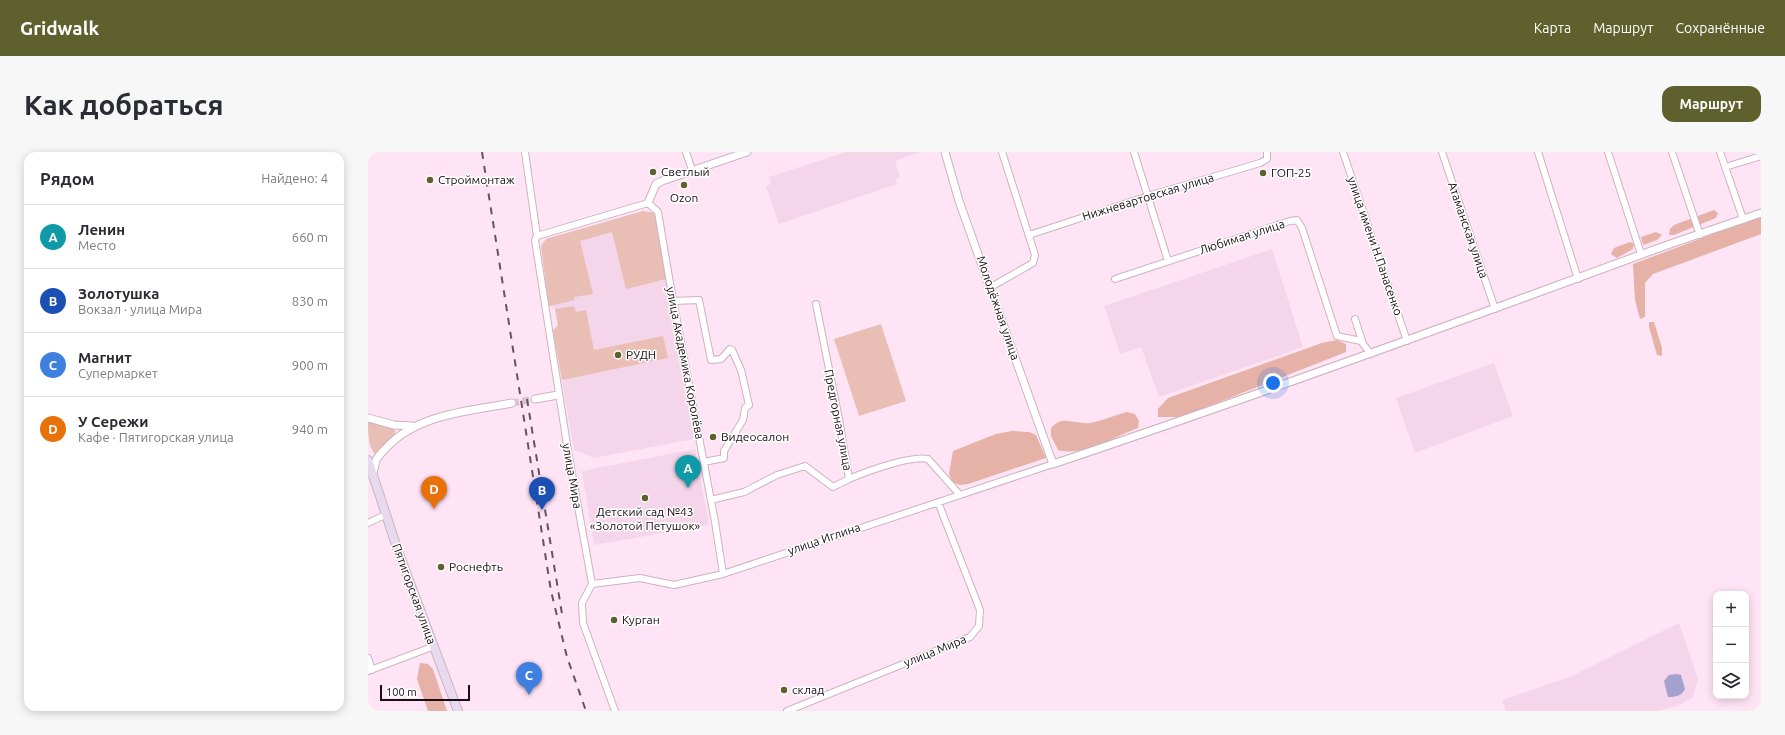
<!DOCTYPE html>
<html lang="ru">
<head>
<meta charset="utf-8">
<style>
	body { margin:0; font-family:Ubuntu,sans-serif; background:#f7f7f7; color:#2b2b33 }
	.controls { position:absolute; right:12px; bottom:12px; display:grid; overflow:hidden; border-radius:8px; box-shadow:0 2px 10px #0003 }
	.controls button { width:36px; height:36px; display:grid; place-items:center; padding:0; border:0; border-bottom:1px solid #e1e1e2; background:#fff; color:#2b2b33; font:20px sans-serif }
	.scale { position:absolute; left:12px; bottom:10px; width:90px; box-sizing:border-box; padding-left:4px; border:2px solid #180f15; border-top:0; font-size:11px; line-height:14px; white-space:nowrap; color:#180f15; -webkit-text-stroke:3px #fff; paint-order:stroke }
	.you { position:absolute; left:905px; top:231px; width:14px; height:14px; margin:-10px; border:3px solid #fff; border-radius:50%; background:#1a73e8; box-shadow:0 0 0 6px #1a73e833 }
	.badge { display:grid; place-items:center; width:26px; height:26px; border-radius:50%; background:#5e612e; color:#fff; font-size:13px; font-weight:700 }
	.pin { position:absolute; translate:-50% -33px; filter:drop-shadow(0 1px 2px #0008) }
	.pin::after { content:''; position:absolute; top:21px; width:14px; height:12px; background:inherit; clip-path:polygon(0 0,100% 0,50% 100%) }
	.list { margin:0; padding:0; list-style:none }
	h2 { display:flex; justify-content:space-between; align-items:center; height:52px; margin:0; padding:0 16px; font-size:17px }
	h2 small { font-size:13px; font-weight:400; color:#7c7c81 }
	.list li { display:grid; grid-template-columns:26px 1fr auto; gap:12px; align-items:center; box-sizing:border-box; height:64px; padding:0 16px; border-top:1px solid #e1e1e2 }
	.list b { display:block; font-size:15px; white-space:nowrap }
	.list p { margin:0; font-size:13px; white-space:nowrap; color:#7c7c81 }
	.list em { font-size:13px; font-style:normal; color:#7c7c81 }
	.icon { flex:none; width:22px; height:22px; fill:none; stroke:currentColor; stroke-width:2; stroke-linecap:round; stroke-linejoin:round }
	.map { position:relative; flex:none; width:1393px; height:559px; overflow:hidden; border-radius:12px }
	header { display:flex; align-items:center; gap:24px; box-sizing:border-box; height:56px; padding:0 20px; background:#5e612e; color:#fff }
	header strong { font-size:19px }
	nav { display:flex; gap:22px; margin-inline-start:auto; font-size:14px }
	.intro { display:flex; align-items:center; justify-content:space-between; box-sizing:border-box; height:96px; padding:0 24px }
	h1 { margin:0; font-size:28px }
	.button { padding:10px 18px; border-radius:12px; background:#5e612e; color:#fff; font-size:14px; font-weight:700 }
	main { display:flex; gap:24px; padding:0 24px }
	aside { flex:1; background:#fff; border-radius:12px; box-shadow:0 2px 10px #0003 }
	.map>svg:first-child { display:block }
	.built { fill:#f5d5ea }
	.green { fill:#e8beb5 }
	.forest { fill:#e6b1a6 }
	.water { fill:#a3a2cf }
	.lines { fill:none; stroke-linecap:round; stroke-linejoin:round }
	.tertiary-tunnel { stroke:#dcc4d4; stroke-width:7; stroke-dasharray:7 3.5; stroke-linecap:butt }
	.minor-casing { stroke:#ccb2c3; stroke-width:8 }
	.tertiary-casing { stroke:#ccb2c3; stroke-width:9 }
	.secondary-casing { stroke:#ccb2c3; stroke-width:10 }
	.minor { stroke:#fff; stroke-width:6 }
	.tertiary { stroke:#fff; stroke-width:7 }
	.secondary { stroke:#e7daef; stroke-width:8 }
	.rail { stroke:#63545e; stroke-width:2; stroke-dasharray:7 7; stroke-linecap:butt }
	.poi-dot { fill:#5e612e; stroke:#fff; stroke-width:1.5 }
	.labels { text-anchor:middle; stroke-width:3; stroke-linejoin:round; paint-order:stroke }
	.poi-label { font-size:12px; fill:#180f15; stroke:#fff; text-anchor:start }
	.street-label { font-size:12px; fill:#180f15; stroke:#fff }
</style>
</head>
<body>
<header>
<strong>Gridwalk</strong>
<nav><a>Карта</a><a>Маршрут</a><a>Сохранённые</a></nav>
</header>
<div class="intro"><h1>Как добраться</h1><a class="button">Маршрут</a></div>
<main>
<aside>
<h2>Рядом<small>Найдено: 4</small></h2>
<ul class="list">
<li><span class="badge" style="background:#0f9aa8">A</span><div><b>Ленин</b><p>Место</p></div><em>660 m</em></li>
<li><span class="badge" style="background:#1a4fb4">B</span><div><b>Золотушка</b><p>Вокзал · улица Мира</p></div><em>830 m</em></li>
<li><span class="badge" style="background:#3f7fe0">C</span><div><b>Магнит</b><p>Супермаркет</p></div><em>900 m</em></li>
<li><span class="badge" style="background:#e8710a">D</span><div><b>У Сережи</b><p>Кафе · Пятигорская улица</p></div><em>940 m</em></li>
</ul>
</aside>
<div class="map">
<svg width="1393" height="559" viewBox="0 0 1393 559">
	<rect width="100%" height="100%" fill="#ffe4f6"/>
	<path class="built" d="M478,0H552L527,9L532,25L527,27L529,32L411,72L398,34L403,32L401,25Z
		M275,59L287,61L326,287L226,306L206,298L185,179L190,173L187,157L181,154L173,94L178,87Z
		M904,97L935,195L791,245L773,195L752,202L736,154Z
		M1126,211L1145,264L1047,301L1028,246Z
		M327,297L341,373L226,393L214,319Z
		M1311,471L1330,527L1325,545L1312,553L1290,559H1138L1134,548L1202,525Z"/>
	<path class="green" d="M275,59L287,61L298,127L258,137L244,80L212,89L225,142L206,145L207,148L181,154L173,94L178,87Z
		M206,154L208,160L218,158L226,198L295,184L300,206L194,228L185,179L190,173L187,157Z
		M513,172L538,249L491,264L466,187Z
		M0,269L24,275L27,279V283L7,302C0,295 0,280 0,269Z"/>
	<path class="forest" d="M1346,58L1350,61L1348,66L1306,83H1301L1302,77L1306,73Z
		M1393,64V82L1285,122L1277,131V165L1272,167L1267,148L1265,112Z
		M1288,80L1294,83L1289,88L1275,93L1273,85Z
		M1262,90L1266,92L1265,97L1249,106L1243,102L1246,96Z
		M1281,170H1286L1294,196V204L1289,203L1281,175Z
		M969,188L978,192V200L813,265H790V257L800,246L954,191Z
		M759,260L767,262L771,269L770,276C748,284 713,305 690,298L683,284V276C696,262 706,273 722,271C734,269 747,263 759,260Z
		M644,279L661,280L668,283L678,306L600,332L592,333L584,330L581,322L585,299L628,282Z
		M52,511L60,512L65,517L79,559H60L49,527Z"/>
	<path class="water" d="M1309,522L1313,523L1317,537C1314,544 1307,545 1300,545L1296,529L1301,523Z"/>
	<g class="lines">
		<path class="tertiary-tunnel" d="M144,251L167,247"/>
		<defs>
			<path id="minor" d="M157,0L169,84
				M318,0L324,18
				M766,0L800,109
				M975,0L1039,189
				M1074,0L1127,157
				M1170,0L1210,127
				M1240,0L1273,102
				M1304,0L1332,83
				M1352,0L1375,67
				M1357,15L1393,4
				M661,83L780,44L892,11L899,7V0
				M169,84L280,51L290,60L303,137L347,370L355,422
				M169,84L167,88L200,299L224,432L214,451L215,471L247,559
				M747,127L922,69L929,68L934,76L969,184L993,189
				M623,135L665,111L667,103L634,0
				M305,149L331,148L343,208L353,207L362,197L364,198L373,218L381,253L377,256L375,268L356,299V306L336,310
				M448,152L471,267L481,327C497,320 543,303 560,307L592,343
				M987,167L995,192L1003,202
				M343,348L376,340L409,323L437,314L465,335L481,327
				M0,371L17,363
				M224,432L272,426L306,433L355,422L685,312
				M0,506L4,518
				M0,519L64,495
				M419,559L602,485L611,474L612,458L570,350"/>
			<path id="tertiary" d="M577,0L591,49L685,312C882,246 1077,175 1272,103C1312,88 1353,75 1393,61
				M280,51L288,32L294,29L379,0
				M167,247L190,243
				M0,266L26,273L44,274
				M4,323C6,318 7,313 8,308C11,303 16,298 20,294C51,262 102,259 144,251"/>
			<path id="secondary" d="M0,308L30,399L90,559"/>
		</defs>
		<use href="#minor" class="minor-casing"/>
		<use href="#tertiary" class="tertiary-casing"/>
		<use href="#secondary" class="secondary-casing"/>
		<use href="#minor" class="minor"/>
		<use href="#tertiary" class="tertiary"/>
		<use href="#secondary" class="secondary"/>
		<path class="rail" d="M114,0L183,439L199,505L218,559
			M159,247L194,462"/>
	</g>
	<g class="poi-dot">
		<circle cx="285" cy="20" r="4"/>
		<circle cx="895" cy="21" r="4"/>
		<circle cx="62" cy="28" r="4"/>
		<circle cx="316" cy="33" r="4"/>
		<circle cx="250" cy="203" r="4"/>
		<circle cx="345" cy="285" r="4"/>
		<circle cx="277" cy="346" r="4"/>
		<circle cx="73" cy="415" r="4"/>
		<circle cx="246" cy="468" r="4"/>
		<circle cx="416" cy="538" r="4"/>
	</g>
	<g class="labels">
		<g class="poi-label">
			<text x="293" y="24">Светлый</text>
			<text x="903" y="25">ГОП-25</text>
			<text x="70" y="32">Строймонтаж</text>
			<text x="316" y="50" text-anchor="middle">Ozon</text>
			<text x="258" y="207">РУДН</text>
			<text x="353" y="289">Видеосалон</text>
			<text x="277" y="364" text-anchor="middle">Детский сад №43<tspan x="277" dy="14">«Золотой Петушок»</tspan></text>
			<text x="81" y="419">Роснефть</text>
			<text x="254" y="472">Курган</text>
			<text x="424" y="542">склад</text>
		</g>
		<g class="street-label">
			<text transform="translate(780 45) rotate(-17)" y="4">Нижневартовская улица</text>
			<text transform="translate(1100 78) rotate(71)" y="4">Атаманская улица</text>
			<text transform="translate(874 85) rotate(-18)" y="4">Любимая улица</text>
			<text transform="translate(1007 94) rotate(71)" y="4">улица имени Н.Панасенко</text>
			<text transform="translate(630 156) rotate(71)" y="4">Молодёжная улица</text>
			<text transform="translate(317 211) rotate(79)" y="4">улица Академика Королёва</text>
			<text transform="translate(470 268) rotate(79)" y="4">Предгорная улица</text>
			<text transform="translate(204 324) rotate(80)" y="4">улица Мира</text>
			<text transform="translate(456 387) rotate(-19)" y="4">улица Иглина</text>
			<text transform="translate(46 442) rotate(70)" y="4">Пятигорская улица</text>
			<text transform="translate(567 499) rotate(-22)" y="4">улица Мира</text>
		</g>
	</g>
</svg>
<div class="controls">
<button>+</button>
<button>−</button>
<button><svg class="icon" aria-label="layers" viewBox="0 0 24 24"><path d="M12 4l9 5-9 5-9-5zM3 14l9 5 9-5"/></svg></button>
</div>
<div class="scale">100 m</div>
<div class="you"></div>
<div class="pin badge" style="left:320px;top:336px;background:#0f9aa8">A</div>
<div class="pin badge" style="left:174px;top:358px;background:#1a4fb4">B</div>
<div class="pin badge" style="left:161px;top:543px;background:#3f7fe0">C</div>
<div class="pin badge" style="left:66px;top:357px;background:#e8710a">D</div>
</div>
</main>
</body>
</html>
